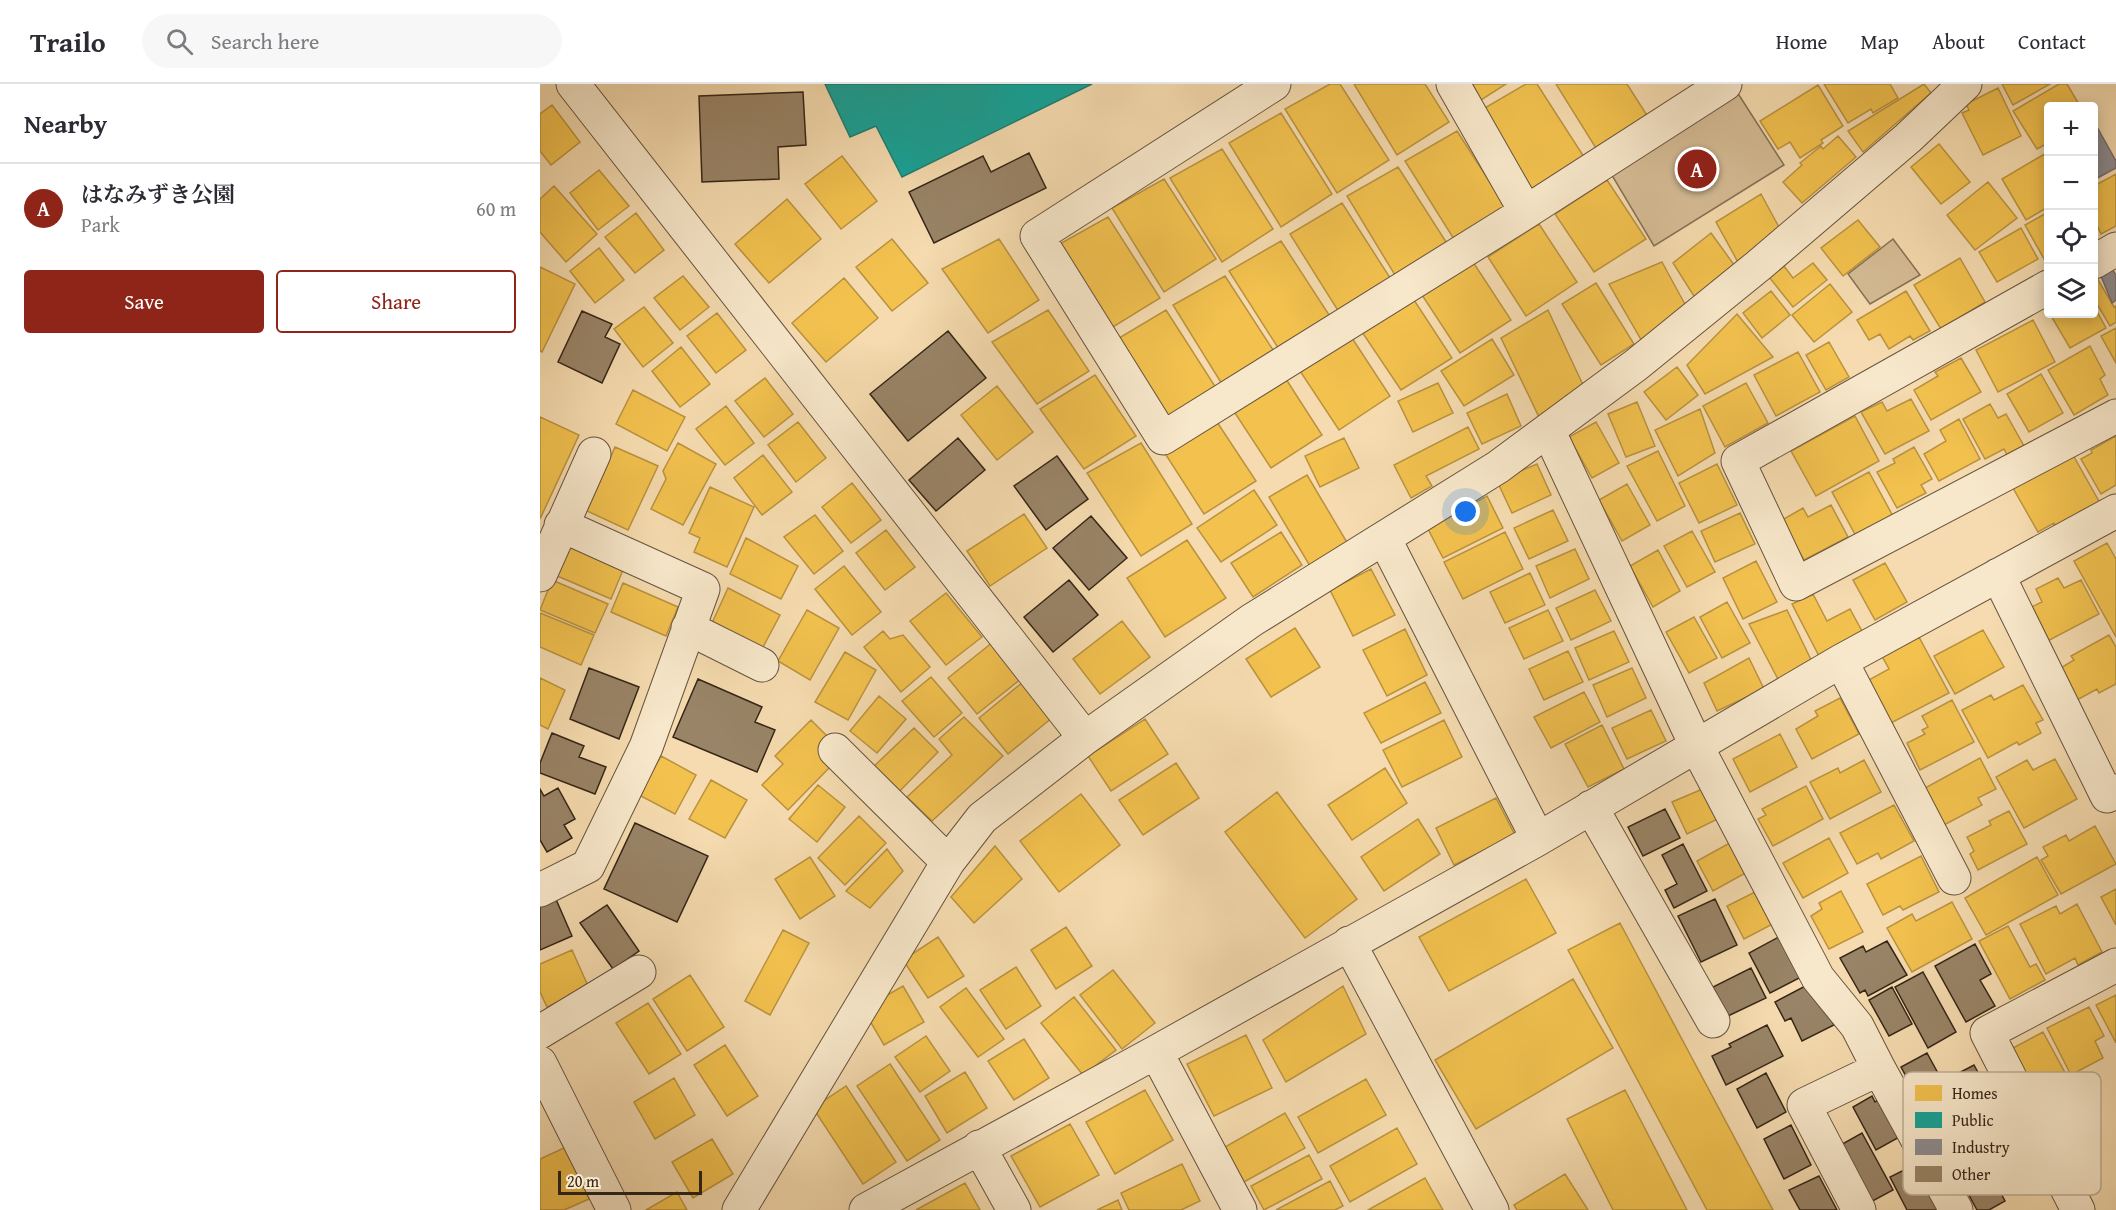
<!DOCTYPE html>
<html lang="en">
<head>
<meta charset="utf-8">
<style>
	body { margin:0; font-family:"Gentium Book Plus","Noto Serif JP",serif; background:#f7f7f7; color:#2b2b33 }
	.controls { position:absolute; right:18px; top:18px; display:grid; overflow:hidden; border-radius:6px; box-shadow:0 3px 15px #0003 }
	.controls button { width:54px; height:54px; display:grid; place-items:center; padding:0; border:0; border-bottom:2px solid #e1e1e2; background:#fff; color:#2b2b33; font:30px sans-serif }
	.scale { position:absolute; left:18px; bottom:15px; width:144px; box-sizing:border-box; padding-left:6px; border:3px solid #362618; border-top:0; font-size:16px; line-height:21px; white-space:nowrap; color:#362618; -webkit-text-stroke:4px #f8e8cb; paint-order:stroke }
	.you { position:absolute; left:926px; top:428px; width:21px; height:21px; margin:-15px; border:4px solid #fff; border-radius:50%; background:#1a73e8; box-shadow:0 0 0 9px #1a73e833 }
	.badge { display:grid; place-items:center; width:39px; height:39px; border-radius:50%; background:#8f2418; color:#fff; font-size:20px; font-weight:700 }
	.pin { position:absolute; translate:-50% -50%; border:3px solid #fff; box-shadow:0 2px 6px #0006 }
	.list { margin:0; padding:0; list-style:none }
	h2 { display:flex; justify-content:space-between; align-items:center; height:78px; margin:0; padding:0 24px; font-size:26px }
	h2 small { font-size:20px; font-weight:400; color:#7c7c81 }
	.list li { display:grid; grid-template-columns:39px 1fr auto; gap:18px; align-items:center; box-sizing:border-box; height:90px; padding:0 24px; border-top:2px solid #e1e1e2 }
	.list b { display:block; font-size:22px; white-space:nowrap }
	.list p { margin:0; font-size:20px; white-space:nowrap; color:#7c7c81 }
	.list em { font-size:20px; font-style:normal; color:#7c7c81 }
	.actions { display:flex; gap:12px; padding:18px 24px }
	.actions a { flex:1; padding:14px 0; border:2px solid #8f2418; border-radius:6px; text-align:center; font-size:21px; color:#8f2418 }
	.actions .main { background:#8f2418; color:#fff }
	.icon { flex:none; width:33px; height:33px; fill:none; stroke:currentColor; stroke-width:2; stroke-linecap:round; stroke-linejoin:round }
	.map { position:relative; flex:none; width:1576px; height:1126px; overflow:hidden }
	header { display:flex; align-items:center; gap:36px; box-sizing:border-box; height:84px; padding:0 30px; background:#fff; border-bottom:2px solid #e1e1e2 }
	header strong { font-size:28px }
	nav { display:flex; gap:33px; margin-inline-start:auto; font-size:21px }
	.search { width:420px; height:54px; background:#f7f7f7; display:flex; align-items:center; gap:15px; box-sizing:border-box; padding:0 21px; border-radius:33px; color:#7c7c81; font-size:22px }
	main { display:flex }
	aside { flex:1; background:#fff }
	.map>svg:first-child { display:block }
	.green { fill:#d5bc95; stroke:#867156; stroke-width:1.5 }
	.homes { fill:#f2c14e; stroke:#ba923e; stroke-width:1.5 }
	.public { fill:#17a398; stroke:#207e72; stroke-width:1.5 }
	.industry { fill:#8d8d92; stroke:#736e6d; stroke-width:1.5 }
	.building { fill:#998467; stroke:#362618; stroke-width:1.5 }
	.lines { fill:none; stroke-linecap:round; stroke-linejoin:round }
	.minor-casing { stroke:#66533e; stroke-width:35 }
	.minor { stroke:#f8e8cb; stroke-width:33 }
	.key { fill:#f8e8cb; stroke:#beae95; stroke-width:1.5 }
	.key-label { font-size:16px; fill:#362618 }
</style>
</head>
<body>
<header>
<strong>Trailo</strong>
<div class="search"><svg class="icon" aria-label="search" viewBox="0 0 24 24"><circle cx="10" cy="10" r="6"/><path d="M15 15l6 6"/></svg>Search here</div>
<nav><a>Home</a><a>Map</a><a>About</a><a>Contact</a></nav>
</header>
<main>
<aside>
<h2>Nearby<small></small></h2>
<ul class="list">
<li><span class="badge">A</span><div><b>はなみずき公園</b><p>Park</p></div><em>60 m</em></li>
</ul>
<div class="actions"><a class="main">Save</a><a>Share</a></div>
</aside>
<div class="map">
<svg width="1576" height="1126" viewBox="0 0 1576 1126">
	<rect width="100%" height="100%" fill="#f5dbaf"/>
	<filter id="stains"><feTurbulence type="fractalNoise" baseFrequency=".00333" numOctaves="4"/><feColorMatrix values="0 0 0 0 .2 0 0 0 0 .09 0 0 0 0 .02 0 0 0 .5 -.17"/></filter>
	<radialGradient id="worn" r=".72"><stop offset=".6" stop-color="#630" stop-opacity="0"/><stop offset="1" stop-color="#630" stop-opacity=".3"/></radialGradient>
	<path class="green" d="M1197,8L1244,81L1114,162L1070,88Z
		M1353,155L1380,191L1330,220L1308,190Z"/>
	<path class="homes" d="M790,0H800L849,76L797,109L745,25Z
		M814,0H885L909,38L857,71Z
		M932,0H966L941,16Z
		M986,0H997L1046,76L994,108L943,25Z
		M1016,0H1087L1110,36L1059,69Z
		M1284,0H1350L1358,14L1333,29L1331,25L1308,39Z
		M1384,0L1391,9L1323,68L1308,47Z
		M1462,0H1510L1473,21Z
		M1519,0H1527L1540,22H1508V59L1497,65L1473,27Z
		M1278,1L1303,42L1281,56L1283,59L1260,74L1250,58L1238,65L1220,37Z
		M1458,4L1481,52L1443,71L1422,29L1429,26L1426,20Z
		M12,21L40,58L11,81L0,67V30Z
		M741,29L792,110L741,143L689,59Z
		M917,47L969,128L917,160L865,77Z
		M1298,52L1316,73L1262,119L1243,98L1262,81L1260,79L1281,62L1283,65Z
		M1399,60L1430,98L1401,120L1371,83Z
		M682,65L733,145L682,178L630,94Z
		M1508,68V123L1486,136L1462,95Z
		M302,72L337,117L301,145L265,100Z
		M858,83L910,164L858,196L807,112Z
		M59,86L89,122L58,146L30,109Z
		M1576,90V142L1561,150L1554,135V102Z
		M624,95L676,175L624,208L572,124Z
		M1067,96L1106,155L1054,188L1015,130Z
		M1448,98L1477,134L1435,166L1407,131Z
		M14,102L57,150L26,178L0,148V115Z
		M1221,110L1240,145L1199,180L1176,138Z
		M247,115L281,155L229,199L195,160Z
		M802,119L854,200L802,233L750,150Z
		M1508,128V182L1485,141Z
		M96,129L124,166L95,189L65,153Z
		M568,133L620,214L568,246L516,162Z
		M1318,136L1340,163L1303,192L1281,164Z
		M999,140L1037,198L986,232L948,173Z
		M1481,144L1498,175L1457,198L1439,168Z
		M1171,149L1197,185L1157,217L1133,179Z
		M352,155L388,199L352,227L316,183Z
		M459,155L499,216L448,249L402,185Z
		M741,157L793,237L742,270L689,187Z
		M59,164L84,196L55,219L30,187Z
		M1420,174L1445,218L1401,245L1374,201Z
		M933,178L971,236L920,269L882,211Z
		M1122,178L1147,224L1103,259L1069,200Z
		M1273,179L1287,196L1253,223L1229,193L1244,182L1253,194Z
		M0,183L35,200L2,268L0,267Z
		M143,192L169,223L140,246L114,214Z
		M685,192L737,272L685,305L633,221Z
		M304,194L338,234L286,278L252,239Z
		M1557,194L1574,223L1576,222V238L1570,242L1554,215V198Z
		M1056,199L1094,260L1061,281L1022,220Z
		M1290,200L1312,228L1274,258L1252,231Z
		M1231,207L1250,231L1222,254L1203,229Z
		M1366,207L1390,247L1373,256L1370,252L1349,265L1340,250L1329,256L1317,236Z
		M874,216L912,274L861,306L822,248Z
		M1554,222L1566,244L1530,264L1510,230H1554Z
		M104,223L133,259L103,283L74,245Z
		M508,226L549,287L497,320L452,258Z
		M626,226L678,307L627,340L574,257Z
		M1008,226L1043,301L999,333L961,254Z
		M177,229L206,266L176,289L147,252Z
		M1197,230L1233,273L1165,310L1147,281Z
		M1493,236L1515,278L1458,308L1436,266Z
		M1576,244V279L1561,252Z
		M812,254L850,312L799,346L760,287Z
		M952,255L974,291L924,322L901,287Z
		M1289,258L1309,293L1286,306L1266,271Z
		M1550,262L1565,291L1560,295L1568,311L1534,331L1508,286Z
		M141,263L170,300L140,323L112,287Z
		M1258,268L1280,308L1236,332L1214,291Z
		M1421,274L1441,308L1391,336L1374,306L1398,292L1395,288Z
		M1137,283L1158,311L1126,336L1104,308Z
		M1501,290L1523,329L1489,348L1467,310Z
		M555,291L596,352L544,385L500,325Z
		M744,292L782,351L731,384L693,326Z
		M225,294L253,330L224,353L195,317Z
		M898,299L913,329L873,348L858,317Z
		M1206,299L1228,339L1185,363L1163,322Z
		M457,302L493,348L457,376L421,331Z
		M93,306L145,333L127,367L76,340Z
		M967,310L981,342L942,360L927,329Z
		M1371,315L1389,347L1345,370L1321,328L1342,318L1347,327Z
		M1097,318L1115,362L1086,373L1068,330Z
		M1450,320L1458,334L1466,330L1484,362L1467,371L1464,365L1445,375L1423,335Z
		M186,322L214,359L185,381L156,345Z
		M1160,325L1175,369L1138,392L1115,346Z
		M1315,332L1339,377L1276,412L1251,367Z
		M0,333L39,351L0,435Z
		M1419,335L1440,375L1399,397L1384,370L1406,357L1400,346Z
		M258,338L286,374L256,398L228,361Z
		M677,338L716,397L664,430L626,371Z
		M1056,338L1079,379L1052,394L1029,353Z
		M928,343L939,365L886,392L892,402L871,414L854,381Z
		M1576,352V401L1561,410L1541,375L1552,369L1551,366Z
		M804,354L819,384L780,403L765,372Z
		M138,359L176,380L143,441L111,425L126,395L123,387Z
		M601,359L652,440L601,472L547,389Z
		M75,363L118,382L88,446L47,427Z
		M1374,363L1392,395L1381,401L1386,409L1357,424L1337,388L1355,379L1353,375Z
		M1118,367L1145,422L1117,437L1087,382Z
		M223,371L252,408L222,431L194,394Z
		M1533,371L1560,419L1516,444L1514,439L1498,448L1473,404Z
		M997,380L1011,411L972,429L957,397Z
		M1177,380L1197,421L1159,439L1139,399Z
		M1329,388L1354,434L1317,454L1292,408Z
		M767,391L808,460L770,482L729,413Z
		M312,399L341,436L311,459L282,423Z
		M1087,400L1110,441L1082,457L1059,416Z
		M170,403L214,423L187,483L154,468L160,454L149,449Z
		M714,406L737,441L681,478L657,444Z
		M947,412L963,444L903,474L888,445Z
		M1291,421L1308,453L1264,476L1242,436L1263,424L1268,433Z
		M1013,426L1028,457L989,475L974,444Z
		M1200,429L1215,460L1175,478L1161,447Z
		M484,430L507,464L450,502L427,467Z
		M275,431L303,467L274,490L244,453Z
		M346,446L375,483L345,506L316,469Z
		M1152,447L1175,488L1147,503L1124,462Z
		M741,448L762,481L713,513L691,479Z
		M965,448L983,485L923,515L904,478Z
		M206,454L258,482L241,515L190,490Z
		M647,456L686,514L625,553L587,494Z
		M1567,459L1576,475V553L1534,477Z
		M28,462L83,486L71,515L15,491Z
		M1035,465L1049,495L1010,514L996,482Z
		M1118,466L1140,507L1113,523L1090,482Z
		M1216,477L1237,518L1203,535L1183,494Z
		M1345,479L1367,518L1335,536L1313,496Z
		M304,482L341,528L312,551L275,505Z
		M831,485L855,531L813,552L790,506Z
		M990,489L1005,521L965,539L950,508Z
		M1518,494L1524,504L1541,496L1559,530L1502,560L1485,526L1502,518L1496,505Z
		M12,496L68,520L55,549L0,526Z
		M83,499L138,523L126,552L71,528Z
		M188,504L240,531L222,565L172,539Z
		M1055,506L1071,537L1031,556L1016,524Z
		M406,509L442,553L406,581L370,537Z
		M1273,510L1287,537L1310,525L1323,549L1279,572L1252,520Z
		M1187,518L1210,559L1182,574L1160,533Z
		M267,526L299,544L270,596L238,577Z
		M1008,526L1023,557L984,575L969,544Z
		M1247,526L1273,580L1239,597L1209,540Z
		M0,529L54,551L41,581L0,563Z
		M1154,533L1177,574L1149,589L1126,548Z
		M582,537L610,573L560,610L533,575Z
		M755,544L780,583L731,613L706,575Z
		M865,545L887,591L847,612L823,566Z
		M1443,546L1464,583L1415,610L1394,572Z
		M343,547L350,555L363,551L390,583L361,608L324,563Z
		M1074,547L1089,578L1049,596L1035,564Z
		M1569,551L1576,563V600L1559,609L1557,605L1537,616L1519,585L1534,576L1531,572Z
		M1379,553L1409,609L1349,640L1327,597L1349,585L1342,572Z
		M453,558L482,594L437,630L408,594Z
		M1028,567L1043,598L1004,616L989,585Z
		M305,568L336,586L308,636L275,618Z
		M1209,574L1224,605L1177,627L1164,599Z
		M1092,584L1106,614L1067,633L1053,601Z
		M391,593L422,629L394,653L362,617Z
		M0,594L25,606L8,645L0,641Z
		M483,598L513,633L468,670L439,634Z
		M885,598L901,629L841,659L824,629Z
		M1483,601L1503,636L1496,639L1501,649L1479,661L1477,658L1448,674L1422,626L1451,611L1454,616Z
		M1044,608L1060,638L1011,664L994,633Z
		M339,612L366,635L337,669L310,647Z
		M1300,614L1319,650L1272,675L1256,645L1278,632L1275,627Z
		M1412,616L1434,658L1380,686L1367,659L1385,650L1382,646L1388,643L1382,632Z
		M1111,626L1126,657L1087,675L1072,644Z
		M424,633L463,672L392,737L367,713L412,671L399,655Z
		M605,635L628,670L571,707L548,672Z
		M271,636L295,660L281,675L290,683L248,726L222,701L243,680L235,672Z
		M904,636L922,673L862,703L843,666Z
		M1062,641L1084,685L1048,703L1025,660Z
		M374,644L398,668L353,714L328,688Z
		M1240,650L1257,683L1210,708L1193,675Z
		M121,672L156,691L135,730L99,711Z
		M1440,674L1456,705L1438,714L1442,721L1404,741L1385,704Z
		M1515,675L1537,715L1484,744L1456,693L1487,676L1493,686Z
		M1324,676L1341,708L1290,735L1270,698L1298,684L1300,689Z
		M636,679L659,714L603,751L579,716Z
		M845,684L867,719L812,756L788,721Z
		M171,696L207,716L185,754L149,735Z
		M278,701L305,723L277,758L249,735Z
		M1172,701L1186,731L1147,750L1132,718Z
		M1266,702L1283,735L1233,762L1218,735L1226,731L1222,725Z
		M737,708L817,815L765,854L685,748Z
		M541,710L580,761L519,808L480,757Z
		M956,714L975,751L914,781L896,744Z
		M1354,721L1374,757L1341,775L1338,769L1317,780L1300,749Z
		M1469,727L1487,760L1438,786L1430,770L1434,767L1427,753L1451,741L1449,737Z
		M319,732L346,759L305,801L278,774Z
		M878,735L900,770L844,807L821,773Z
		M1555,742L1576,780L1521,810L1501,776L1508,772L1503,763L1526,751L1529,757Z
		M1289,754L1308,789L1263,814L1243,779Z
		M1195,756L1211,786L1173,807L1157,777Z
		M455,762L482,795L434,839L411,813Z
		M347,765L363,787L330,824L306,807Z
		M1381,772L1399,808L1363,826L1360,822L1343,831L1327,800Z
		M270,773L295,812L260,835L235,795Z
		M1497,773L1518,811L1446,851L1425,814Z
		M986,795L1016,849L909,907L879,853Z
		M1225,803L1242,835L1204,855L1187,822Z
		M1576,805V841L1561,813Z
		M1301,807L1323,848L1289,865L1271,832L1282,825L1279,819Z
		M1412,818L1432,855L1372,888L1347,844L1372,830L1376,837Z
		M1537,820L1562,868L1538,881L1535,874L1506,890L1480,840L1516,822L1520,830Z
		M1080,839L1233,1126H1167L1028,866Z
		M1468,842L1490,883L1496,880L1505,896L1470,915L1439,857Z
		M526,843L552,882L516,905L491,866Z
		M243,846L269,859L230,931L205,917Z
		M398,853L424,892L388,914L363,876Z
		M32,866L49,904L7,923L0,908V880Z
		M476,883L501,922L466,945L440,906Z
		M573,886L615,939L582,965L540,911Z
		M150,891L184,943L147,967L113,915Z
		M1033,895L1073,964L936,1045L895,976Z
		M363,902L384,938L344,961L323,925Z
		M803,902L826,950L746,998L723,956Z
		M426,904L464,955L438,973L400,923Z
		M1576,911V959L1556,921Z
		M534,913L576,966L543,991L501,939Z
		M108,919L141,970L109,990L76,939Z
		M1549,923L1564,952L1555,957L1563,974L1531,991L1507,944Z
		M1503,948L1529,996L1496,1013L1471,965Z
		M706,951L732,1004L674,1032L647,980Z
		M386,952L410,987L380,1008L355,973Z
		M484,955L509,994L474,1016L448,977Z
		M185,961L218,1012L187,1032L154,981Z
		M350,980L400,1056L367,1077L317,1002Z
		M425,988L447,1024L407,1049L385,1012Z
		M134,994L155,1031L115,1055L94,1018Z
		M826,995L846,1031L778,1069L758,1033Z
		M306,1002L356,1078L323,1100L273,1024Z
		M605,1006L633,1056L575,1090L546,1038Z
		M1085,1006L1147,1126H1073L1027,1035Z
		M745,1029L765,1064L704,1098L685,1063Z
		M530,1040L559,1091L500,1123L471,1072Z
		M857,1044L877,1080L810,1118L790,1082Z
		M172,1055L193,1090L153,1114L132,1078Z
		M26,1063L49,1115L24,1126H0V1075Z
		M769,1071L782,1095L724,1126L711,1102Z
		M642,1080L660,1117L641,1126H589L581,1109Z
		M1025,1090L1048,1126H977L974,1121Z
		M885,1094L903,1126H828Z
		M790,1097L803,1122L795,1126H736Z
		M425,1099L440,1126H376Z
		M137,1108L147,1126H106Z
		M578,1116L582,1126H557Z"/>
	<path class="public" d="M285,0H552L362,93L336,42L310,53Z"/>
	<path class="industry" d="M1557,43L1576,77V84L1554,96V44Z
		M1572,185L1576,191V216L1572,219L1561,192Z"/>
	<path class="building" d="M263,8L266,61L238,63L239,95L162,98L159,12Z
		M489,69L506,104L394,159L369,108L443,72L451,88Z
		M42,227L72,240L65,253L80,260L62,299L18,278Z
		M408,247L446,294L368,357L330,310Z
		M418,354L445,386L396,427L369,396Z
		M517,372L548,415L506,446L474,402Z
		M551,432L587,474L549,506L513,464Z
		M529,496L558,531L513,568L484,533Z
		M49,584L99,603L79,655L30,635Z
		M158,595L222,623L215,638L235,646L217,688L133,653Z
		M12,649L44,662L39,673L66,683L55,710L0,689V679Z
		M18,704L35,735L24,741L32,754L7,768L0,756V705L4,712Z
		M1125,725L1140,754L1103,772L1088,743Z
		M95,739L168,772L137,838L64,805Z
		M1143,760L1167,807L1134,824L1125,806L1137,800L1122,771Z
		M15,813L32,852L0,866V819Z
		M1175,815L1197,861L1161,878L1138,832Z
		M67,821L99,867L73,885L40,839Z
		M1246,849L1267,890L1230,909L1209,869Z
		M1347,857L1367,891L1328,912L1325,906L1320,909L1300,874L1323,862L1326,868Z
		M1435,860L1451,890L1440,896L1455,922L1426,938L1395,882Z
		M1211,884L1226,914L1188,932L1173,903Z
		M1383,888L1416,948L1388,964L1355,903Z
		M1271,899L1294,941L1262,957L1251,934L1245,937L1235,918Z
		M1352,903L1372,940L1349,952L1329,916Z
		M1227,941L1243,972L1186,1001L1172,972L1191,963L1189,960Z
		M1387,969L1411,1013L1385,1027L1361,983Z
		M1434,981L1447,1005L1451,1003L1481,1060L1450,1076L1407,995Z
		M1226,989L1246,1028L1217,1044L1197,1005Z
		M1332,1012L1335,1018L1343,1013L1363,1051L1336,1066L1313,1023Z
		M1251,1041L1271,1081L1244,1095L1224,1055Z
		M1322,1049L1353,1106L1327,1120L1297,1063Z
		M1439,1068L1465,1117L1449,1126H1437L1413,1081Z
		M1376,1080L1400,1126H1367L1350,1093Z
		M1279,1092L1297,1126H1260L1249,1106Z"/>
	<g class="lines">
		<defs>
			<path id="minor" d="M33,0L545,654
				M734,0L497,152L623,354L986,128L1185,0
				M913,0L986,128
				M1554,178L1576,165
				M1508,203L1198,377L1256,500L1576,332
				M1008,346L1156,661L1278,894L1317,942L1339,985
				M844,454L998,755
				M0,491L54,370
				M1458,491L1567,712L1576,707
				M148,544L222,581
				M1301,577L1414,794
				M295,666L408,778
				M1051,723L1173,937
				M0,806L48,782L106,663L163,505L21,441
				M809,859L952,1126
				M0,948L99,888
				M616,968L700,1126
				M0,979L74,1126
				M439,1063L474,1126
				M199,1126L408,778L442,734L545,654L712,536L958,383L1096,281L1218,182L1368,54L1425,0
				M326,1126L616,968L998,755L1301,577L1576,427
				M1319,1126L1264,1021L1339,985L1416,1126
				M1538,1126L1447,949L1576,881"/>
		</defs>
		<use href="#minor" class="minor-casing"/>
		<use href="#minor" class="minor"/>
	</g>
	<rect x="1363" y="988" width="198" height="123" rx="9" class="key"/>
	<rect x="1375" y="1001" width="27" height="16" fill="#f2c14e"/>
	<rect x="1375" y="1028" width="27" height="16" fill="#17a398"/>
	<rect x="1375" y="1055" width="27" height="16" fill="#8d8d92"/>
	<rect x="1375" y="1082" width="27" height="16" fill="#998467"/>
	<g class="key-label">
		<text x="1412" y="1015">Homes</text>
		<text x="1412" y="1042">Public</text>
		<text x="1412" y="1069">Industry</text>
		<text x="1412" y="1096">Other</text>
	</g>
	<rect width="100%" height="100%" filter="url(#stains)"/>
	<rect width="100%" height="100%" fill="url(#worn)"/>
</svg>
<div class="controls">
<button>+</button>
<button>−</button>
<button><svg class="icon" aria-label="locate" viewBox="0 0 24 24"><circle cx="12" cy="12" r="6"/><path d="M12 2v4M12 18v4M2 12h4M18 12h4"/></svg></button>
<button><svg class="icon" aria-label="layers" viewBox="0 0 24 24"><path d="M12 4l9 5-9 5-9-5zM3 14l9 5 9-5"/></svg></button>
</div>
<div class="scale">20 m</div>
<div class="you"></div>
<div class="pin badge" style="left:1157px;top:85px">A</div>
</div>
</main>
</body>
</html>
